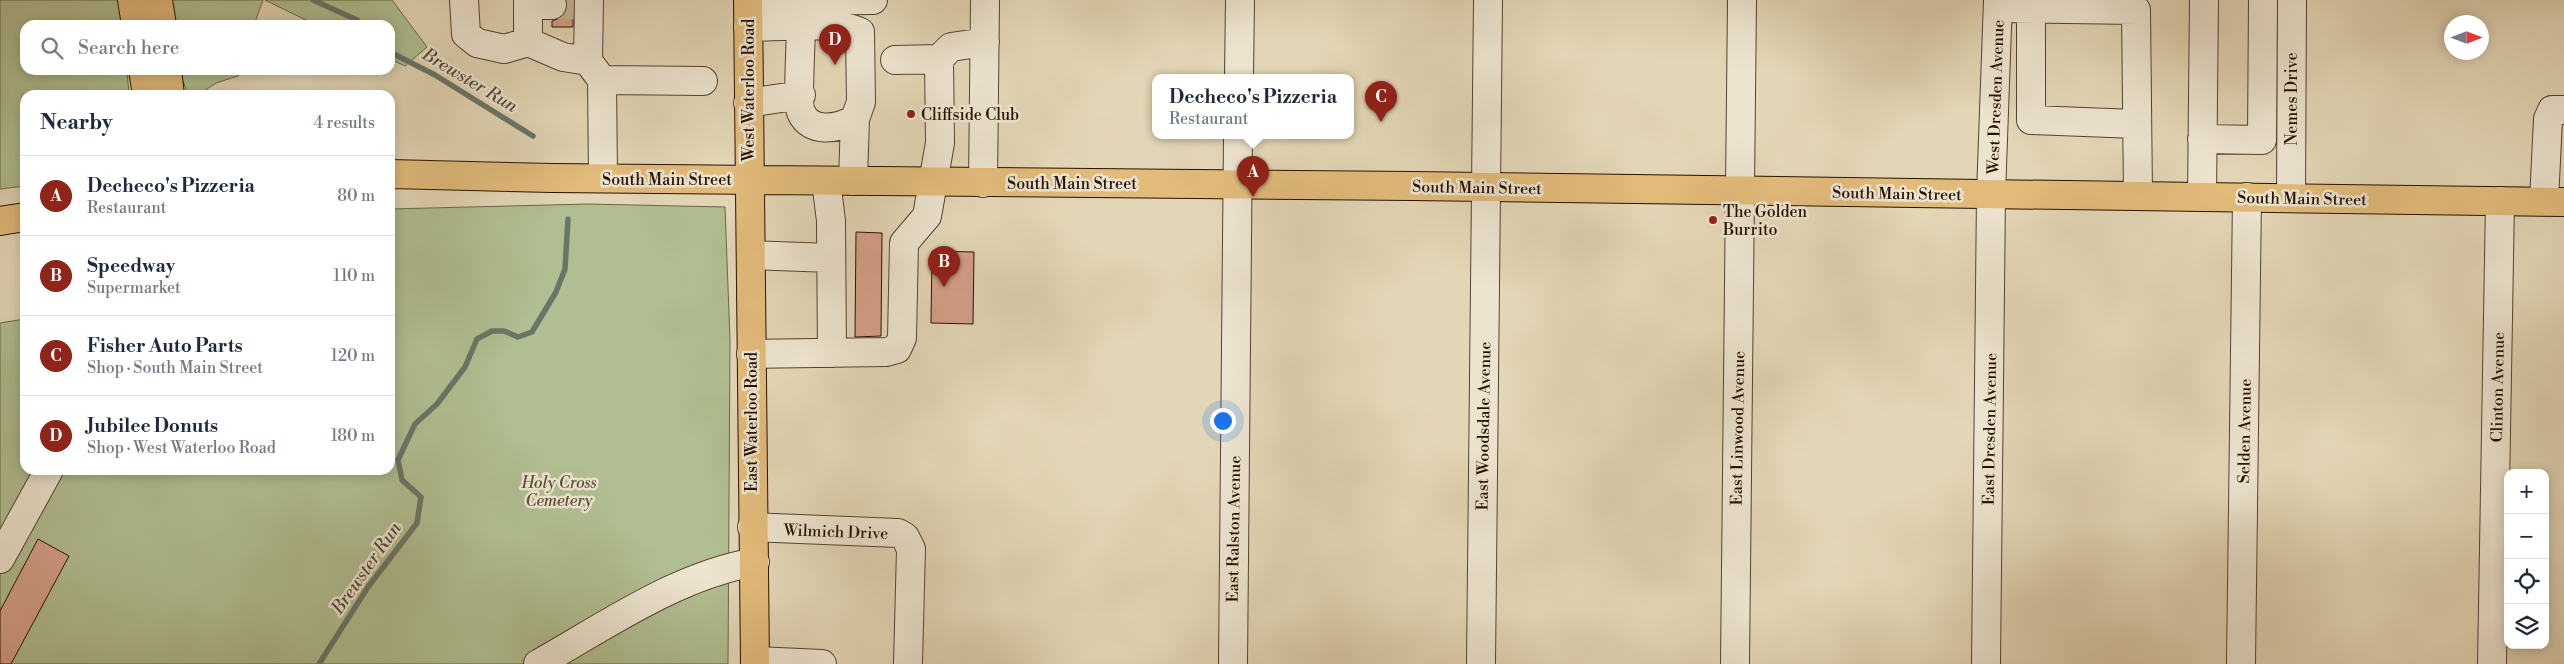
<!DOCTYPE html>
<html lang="en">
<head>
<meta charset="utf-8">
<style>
	body { margin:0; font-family:"Libre Bodoni",serif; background:#f2f2f3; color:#1f2937 }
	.controls { position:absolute; right:15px; bottom:15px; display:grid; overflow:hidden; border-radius:10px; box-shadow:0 2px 12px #0003 }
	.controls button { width:45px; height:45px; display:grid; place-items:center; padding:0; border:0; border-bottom:1px solid #e0e1e3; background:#fff; color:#1f2937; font:25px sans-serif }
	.compass { position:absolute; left:2444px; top:15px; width:45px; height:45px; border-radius:50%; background:#fff; box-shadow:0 2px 12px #0003; rotate:90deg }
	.you { position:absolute; left:1222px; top:420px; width:18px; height:18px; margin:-12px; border:4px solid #fff; border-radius:50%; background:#1a73e8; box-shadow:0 0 0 8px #1a73e833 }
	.badge { display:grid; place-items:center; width:32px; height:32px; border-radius:50%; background:#8f2418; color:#fff; font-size:16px; font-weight:700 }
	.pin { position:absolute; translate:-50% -41px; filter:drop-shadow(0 1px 2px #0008) }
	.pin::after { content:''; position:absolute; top:26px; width:18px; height:15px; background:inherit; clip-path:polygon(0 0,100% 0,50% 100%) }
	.popup { position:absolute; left:1152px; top:74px; width:202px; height:65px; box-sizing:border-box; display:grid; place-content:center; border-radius:10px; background:#fff; filter:drop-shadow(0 1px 4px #0005); font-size:16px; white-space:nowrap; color:#747a83 }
	.popup b { font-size:19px; color:#1f2937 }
	.popup::after { content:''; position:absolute; left:50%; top:100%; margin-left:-10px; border:10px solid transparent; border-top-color:#fff }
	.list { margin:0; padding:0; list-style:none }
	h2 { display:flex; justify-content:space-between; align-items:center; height:65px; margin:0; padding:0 20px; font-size:21px }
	h2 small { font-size:16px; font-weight:400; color:#747a83 }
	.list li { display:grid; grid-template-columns:32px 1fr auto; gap:15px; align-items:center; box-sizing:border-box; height:80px; padding:0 20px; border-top:1px solid #e0e1e3 }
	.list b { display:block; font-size:19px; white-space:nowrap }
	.list p { margin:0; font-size:16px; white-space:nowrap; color:#747a83 }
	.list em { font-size:16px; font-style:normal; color:#747a83 }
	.icon { flex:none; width:28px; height:28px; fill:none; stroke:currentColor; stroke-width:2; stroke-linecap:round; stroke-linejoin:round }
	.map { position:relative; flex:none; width:2564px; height:664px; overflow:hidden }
	.search { position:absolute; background:#fff; box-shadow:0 2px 12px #0003; left:20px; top:20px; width:375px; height:55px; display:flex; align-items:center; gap:12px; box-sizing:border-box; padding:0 18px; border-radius:15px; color:#747a83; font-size:19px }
	.panel { position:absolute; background:#fff; box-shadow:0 2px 12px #0003; left:20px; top:90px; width:375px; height:385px; border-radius:15px }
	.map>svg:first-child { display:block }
	.green { fill:#b0be91; stroke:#6b6849 }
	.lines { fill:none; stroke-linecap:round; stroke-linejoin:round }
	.stream { stroke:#697667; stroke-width:5.5 }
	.building { fill:#d5a08a; stroke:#261101 }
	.minor-tunnel { stroke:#c7b89b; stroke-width:28; stroke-dasharray:28 14; stroke-linecap:butt }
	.minor-casing { stroke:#55422e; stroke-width:30 }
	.major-casing { stroke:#261101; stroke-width:30 }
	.highway-casing { stroke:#261101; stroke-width:30 }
	.minor { stroke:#ede4d0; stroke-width:28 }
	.major { stroke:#e2bb7b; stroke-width:28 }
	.highway { stroke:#e2bb7b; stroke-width:28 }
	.poi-dot { fill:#8f2418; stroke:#ede4d0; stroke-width:2 }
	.labels { text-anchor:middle; stroke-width:5; stroke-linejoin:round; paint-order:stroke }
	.street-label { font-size:16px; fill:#261101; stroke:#ede4d0 }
	.poi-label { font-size:16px; fill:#261101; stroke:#ede4d0; text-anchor:start }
	.park-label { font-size:16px; font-style:italic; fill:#564e33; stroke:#ede4d0 }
	.water-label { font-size:18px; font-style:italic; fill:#4d4c3c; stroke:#ede4d0 }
</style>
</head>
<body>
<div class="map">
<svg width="2564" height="664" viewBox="0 0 2564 664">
	<rect width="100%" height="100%" fill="#e3d6b6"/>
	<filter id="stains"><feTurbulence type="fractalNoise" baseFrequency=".004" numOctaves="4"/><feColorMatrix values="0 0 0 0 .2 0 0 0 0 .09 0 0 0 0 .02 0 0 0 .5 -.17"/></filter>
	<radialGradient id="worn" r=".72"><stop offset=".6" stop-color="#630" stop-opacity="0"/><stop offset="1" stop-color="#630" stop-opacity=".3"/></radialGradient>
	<path class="green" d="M0,0H118L123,25H25V70H127L129,95H25V186L0,189Z
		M163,0H263L254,25H168Z
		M265,0H392L427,47L405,66L390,59V25H316Z
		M179,70H240L238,76L216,83L198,95H188Z
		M588,204L725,207L730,340L728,664H0V323L25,319V470H390V209Z"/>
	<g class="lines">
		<path class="stream" d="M313,0L357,20L361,25
			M390,52L435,75L533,136
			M319,664L368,587L417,523L421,497L402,480L398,460L415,424L437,404L465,367L477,339L492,331H504L518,337L532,332L556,292L565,269L568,219"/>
	</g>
	<path class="building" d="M566,0H573V27H552V21L560,18L566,12Z
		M856,232L882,233L881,336L855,337Z
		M932,251L974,252L973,324L931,323Z
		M38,539L69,556L11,664H0V611Z"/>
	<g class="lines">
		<path class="minor-tunnel" d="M552,5H577"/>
		<defs>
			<path id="minor" d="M464,0L466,34L477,43L504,49L528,42L563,57L588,61
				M589,0L588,61L602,80L603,178
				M2031,0V120L2136,124
				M748,1L873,0
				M528,5H552
				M1998,8L2136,10L2138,196
				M748,27C775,27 839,21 860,32L861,102L855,119C838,129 810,134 801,112C797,103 801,41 801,27
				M528,42V0
				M895,60L939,59L951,47L985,42
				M1239,78L1240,0
				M602,80L703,81
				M748,103L801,95
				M2202,139L2262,140L2263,0
				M826,181L831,221L832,353
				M853,181L855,119
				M983,183L985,0
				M2202,197L2204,0
				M2291,198L2292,0
				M2544,201L2548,119L2552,110H2564
				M751,255L831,258
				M751,354L886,352L897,349L902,338L904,243L927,216L940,143L939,59
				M752,527L898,533L905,537L911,549L908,664
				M0,559L49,470
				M755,661L822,664
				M538,664C607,625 676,576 755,562
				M1233,664L1238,136
				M1481,664L1488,0
				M1735,664L1742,0
				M1986,664L1991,195L1998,0
				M2241,664L2247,197
				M2492,664L2500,201"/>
			<path id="major" d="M748,0L755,664
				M390,174L553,178L1412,186L2564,202
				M0,221L25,217"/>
			<path id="highway" d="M132,0L136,25
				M158,0L162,25
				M143,70L147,95
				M167,70L170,95"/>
		</defs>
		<use href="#minor" class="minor-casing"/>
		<use href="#major" class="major-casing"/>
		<use href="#highway" class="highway-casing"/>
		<use href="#minor" class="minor"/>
		<use href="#major" class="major"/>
		<use href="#highway" class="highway"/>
	</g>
	<g class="poi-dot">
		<circle cx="911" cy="114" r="5"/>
		<circle cx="1713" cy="220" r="5"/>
	</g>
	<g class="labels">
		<g class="street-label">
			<text transform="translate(748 90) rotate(-90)" y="6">West Waterloo Road</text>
			<text transform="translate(1995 97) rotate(-88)" y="6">West Dresden Avenue</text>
			<text transform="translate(2291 99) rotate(-90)" y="6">Nemes Drive</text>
			<text x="667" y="185">South Main Street</text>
			<text x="1072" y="189">South Main Street</text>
			<text transform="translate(1477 187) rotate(1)" y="6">South Main Street</text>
			<text transform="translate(1897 193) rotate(1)" y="6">South Main Street</text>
			<text transform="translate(2302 198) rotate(1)" y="6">South Main Street</text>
			<text transform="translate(2497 387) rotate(-89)" y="6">Clinton Avenue</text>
			<text transform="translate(751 422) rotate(-90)" y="6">East Waterloo Road</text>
			<text transform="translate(1483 426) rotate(-89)" y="6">East Woodsdale Avenue</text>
			<text transform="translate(1737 428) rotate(-89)" y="6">East Linwood Avenue</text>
			<text transform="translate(1989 429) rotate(-89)" y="6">East Dresden Avenue</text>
			<text transform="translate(2244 431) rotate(-89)" y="6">Selden Avenue</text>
			<text transform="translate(1233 529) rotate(-89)" y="6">East Ralston Avenue</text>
			<text transform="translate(836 531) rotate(2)" y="6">Wilmich Drive</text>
		</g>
		<g class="poi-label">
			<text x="921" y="120">Cliffside Club</text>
			<text x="1723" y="217">The Golden<tspan x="1723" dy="18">Burrito</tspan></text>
		</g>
		<g class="park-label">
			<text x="559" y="488">Holy Cross<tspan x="559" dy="18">Cemetery</tspan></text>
		</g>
		<g class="water-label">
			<text transform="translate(470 80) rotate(31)" y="6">Brewster Run</text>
			<text transform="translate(366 568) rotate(-55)" y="6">Brewster Run</text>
		</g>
	</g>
	<rect width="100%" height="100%" filter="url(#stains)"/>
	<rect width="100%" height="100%" fill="url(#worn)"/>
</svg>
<div class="controls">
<button>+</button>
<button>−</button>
<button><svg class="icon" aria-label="locate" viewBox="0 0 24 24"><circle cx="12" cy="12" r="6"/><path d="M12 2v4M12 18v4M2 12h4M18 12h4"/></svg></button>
<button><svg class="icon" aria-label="layers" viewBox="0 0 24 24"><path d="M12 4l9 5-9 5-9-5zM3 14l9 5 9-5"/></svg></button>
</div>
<svg class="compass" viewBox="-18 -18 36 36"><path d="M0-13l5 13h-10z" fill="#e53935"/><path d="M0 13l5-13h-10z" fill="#747a83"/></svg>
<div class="you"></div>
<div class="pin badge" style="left:1253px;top:197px">A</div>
<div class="popup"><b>Decheco's Pizzeria</b>Restaurant</div>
<div class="pin badge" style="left:944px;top:287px">B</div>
<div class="pin badge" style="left:1381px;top:122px">C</div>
<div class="pin badge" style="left:835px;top:65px">D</div>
<div class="search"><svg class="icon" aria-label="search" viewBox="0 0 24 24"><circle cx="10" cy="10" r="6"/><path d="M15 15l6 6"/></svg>Search here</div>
<section class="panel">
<h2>Nearby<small>4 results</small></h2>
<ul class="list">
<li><span class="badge">A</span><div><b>Decheco's Pizzeria</b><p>Restaurant</p></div><em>80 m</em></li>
<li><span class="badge">B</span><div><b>Speedway</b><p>Supermarket</p></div><em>110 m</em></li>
<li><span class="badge">C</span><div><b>Fisher Auto Parts</b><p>Shop · South Main Street</p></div><em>120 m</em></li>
<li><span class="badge">D</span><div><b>Jubilee Donuts</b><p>Shop · West Waterloo Road</p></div><em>180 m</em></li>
</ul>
</section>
</div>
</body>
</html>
